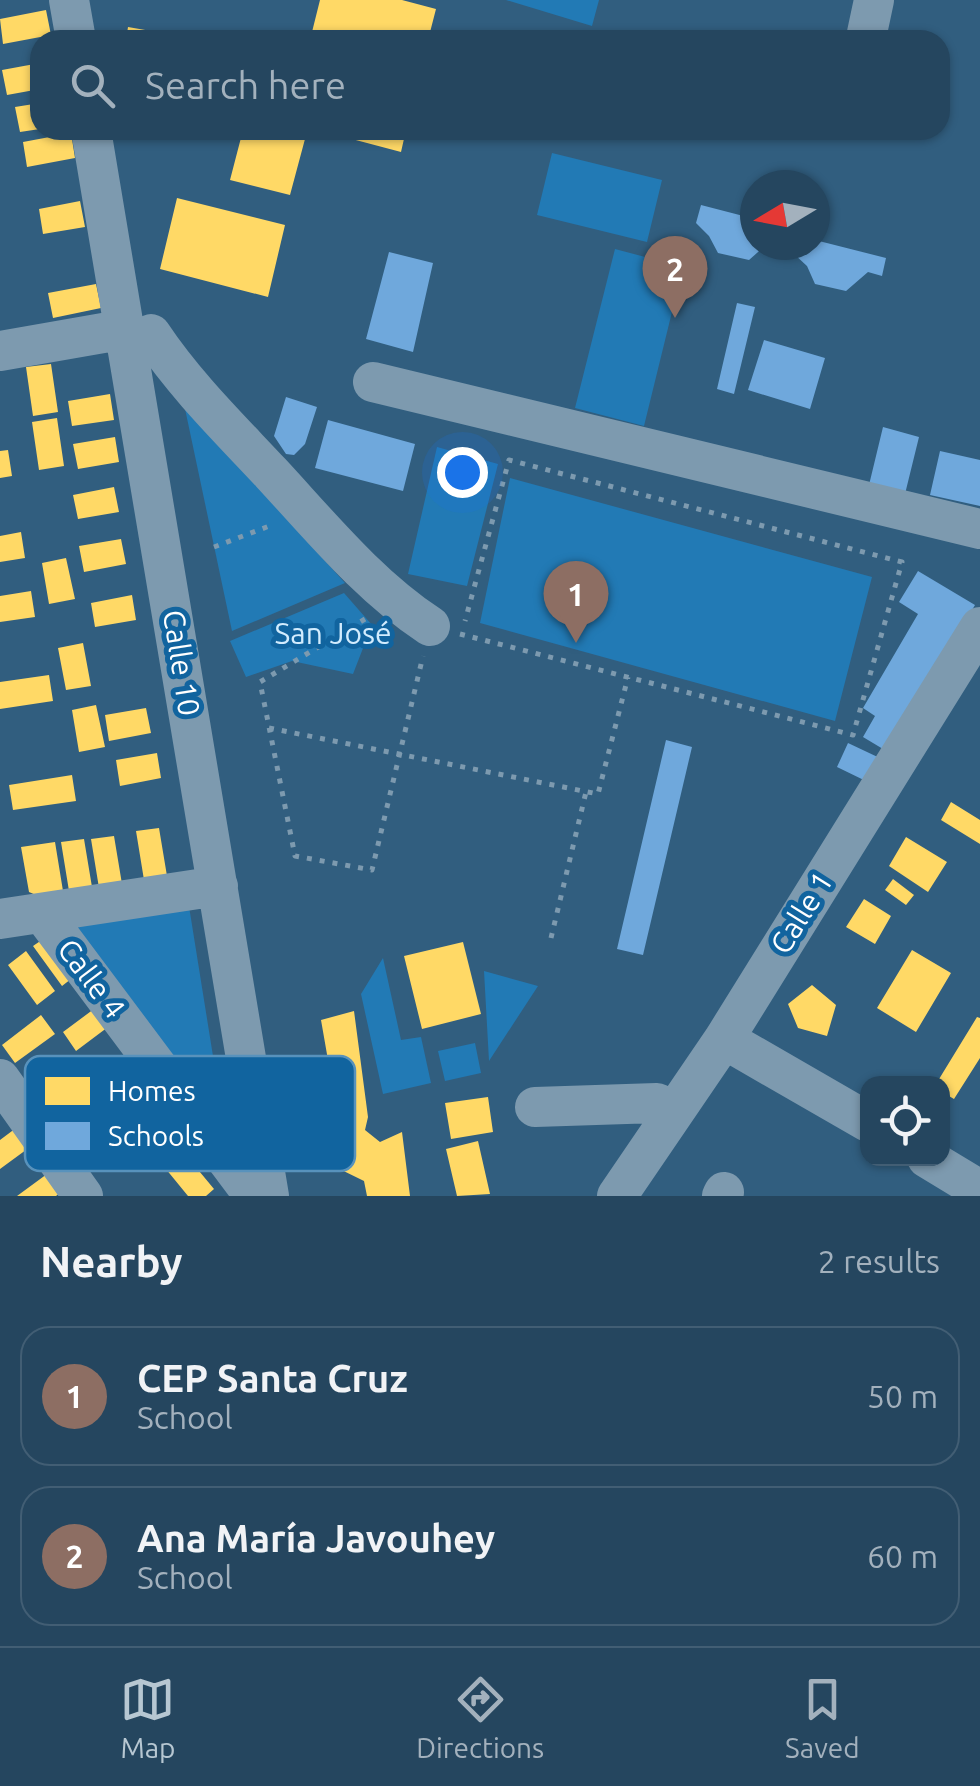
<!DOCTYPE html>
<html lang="en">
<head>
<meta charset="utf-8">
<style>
	body { margin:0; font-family:Ubuntu,sans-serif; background:#315068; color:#f1f3f6 }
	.controls { position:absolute; right:30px; bottom:30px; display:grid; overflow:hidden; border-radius:20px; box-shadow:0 2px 8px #0004 }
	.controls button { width:90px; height:90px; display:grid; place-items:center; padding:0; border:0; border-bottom:2px solid #425e74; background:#25465f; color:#f1f3f6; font:50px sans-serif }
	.compass { position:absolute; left:740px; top:170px; width:90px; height:90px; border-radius:50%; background:#25465f; box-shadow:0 2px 8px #0004; rotate:260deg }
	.you { position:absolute; left:462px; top:472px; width:35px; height:35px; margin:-25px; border:8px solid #fff; border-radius:50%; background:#1a73e8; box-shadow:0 0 0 15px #1a73e833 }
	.badge { display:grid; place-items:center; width:65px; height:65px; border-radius:50%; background:#b7c7d2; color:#fff; font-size:32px; font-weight:700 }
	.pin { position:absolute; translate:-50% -82px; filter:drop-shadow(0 2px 5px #0008) }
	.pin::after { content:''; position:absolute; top:52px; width:35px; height:30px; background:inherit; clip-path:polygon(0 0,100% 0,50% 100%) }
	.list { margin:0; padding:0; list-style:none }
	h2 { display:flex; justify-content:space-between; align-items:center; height:130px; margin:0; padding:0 40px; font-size:42px }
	h2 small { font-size:32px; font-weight:400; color:#a3b1bd }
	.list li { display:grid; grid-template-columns:65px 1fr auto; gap:30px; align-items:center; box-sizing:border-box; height:140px; margin:0 20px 20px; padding:0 20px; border:2px solid #425e74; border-radius:30px }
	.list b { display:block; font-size:38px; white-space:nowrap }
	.list p { margin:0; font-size:32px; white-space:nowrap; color:#a3b1bd }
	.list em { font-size:32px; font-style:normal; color:#a3b1bd }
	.icon { flex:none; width:55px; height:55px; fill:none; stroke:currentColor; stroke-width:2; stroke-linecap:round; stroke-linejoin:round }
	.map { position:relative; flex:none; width:980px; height:1196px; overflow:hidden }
	.search { position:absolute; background:#25465f; box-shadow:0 2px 8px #0004; left:30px; right:30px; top:30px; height:110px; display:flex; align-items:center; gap:25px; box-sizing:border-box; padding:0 35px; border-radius:30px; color:#a3b1bd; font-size:38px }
	.sheet { height:450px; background:#25465f }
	nav { display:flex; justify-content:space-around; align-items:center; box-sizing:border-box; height:140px; border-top:2px solid #425e74; background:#25465f; font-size:28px; color:#a3b1bd }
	nav a { display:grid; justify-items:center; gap:5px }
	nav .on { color:#b7c7d2 }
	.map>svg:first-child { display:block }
	.green { fill:#227ab5 }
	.homes { fill:#ffd966 }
	.schools { fill:#6fa8dc }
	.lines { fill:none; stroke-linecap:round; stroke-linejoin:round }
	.path { stroke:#7d9aaf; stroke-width:5; stroke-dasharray:5 8; stroke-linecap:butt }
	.minor { stroke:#7d9aaf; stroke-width:40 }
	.labels { text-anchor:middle; stroke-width:10; stroke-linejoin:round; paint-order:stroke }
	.park-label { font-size:30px; fill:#d2ecfe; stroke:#11649f }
	.street-label { font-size:30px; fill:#fff; stroke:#11649f }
	.key { fill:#11649f; stroke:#5892bc; stroke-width:2.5 }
	.key-label { font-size:28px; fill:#fff }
</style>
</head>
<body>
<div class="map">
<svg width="980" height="1196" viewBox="0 0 980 1196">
	<rect width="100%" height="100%" fill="#315e7f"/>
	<path class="green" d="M506,0H599L592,26Z
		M552,153L662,180L647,242L537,215Z
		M615,249L683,267L644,426L575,408Z
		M184,404L345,583L232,631Z
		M437,447L498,464L467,586L408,574Z
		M510,478L872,577L835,721L480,623Z
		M344,593L372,625L353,674L292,661L246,677L230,641Z
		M188,900L229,1156L54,926Z
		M383,958L401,1040L421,1037L431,1083L383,1094L361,994Z
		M484,971L538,986L489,1061Z
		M475,1043L481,1073L445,1081L438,1051Z"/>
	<path class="homes" d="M320,0H402L436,9L428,40H310Z
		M46,10L51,35L3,44L0,19Z
		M128,27L174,35L173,40H126Z
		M40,63V89L7,95L2,70Z
		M40,103V129L20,132L15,107Z
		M243,130H270L305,139L290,195L230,180Z
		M318,130H406L401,152Z
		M71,133L75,158L27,167L23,142Z
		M177,198L285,225L268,297L160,269Z
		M80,201L85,227L43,234L39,209Z
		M96,284L101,308L53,318L48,293Z
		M51,364L58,412L33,416L26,367Z
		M110,394L114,420L72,426L68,401Z
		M57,418L64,466L39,470L32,422Z
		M115,437L119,462L78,469L73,444Z
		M8,450L12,476L0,478V451Z
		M114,487L119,512L78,519L73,495Z
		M21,532L25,558L0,562V536Z
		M121,539L126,564L84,572L79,546Z
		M66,558L75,599L49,604L42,563Z
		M31,591L35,617L0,622V596Z
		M132,595L136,620L95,627L91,603Z
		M83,643L91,686L66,690L58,648Z
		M49,675L53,701L0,709V682Z
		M96,705L105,747L79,752L72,710Z
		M146,708L151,733L109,741L105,715Z
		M157,753L161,778L120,786L116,760Z
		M72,775L76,801L13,810L9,785Z
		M951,802L980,820V844L941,820Z
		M159,828L167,876L144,880L136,831Z
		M114,836L122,884L99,888L91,839Z
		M906,837L947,862L928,892L889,866Z
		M84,839L92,887L69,891L61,842Z
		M55,842L63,891L36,895L29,892L21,847Z
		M893,879L914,895L906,905L885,890Z
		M864,899L891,916L875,944L846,927Z
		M52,933L80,972L62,986L33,946Z
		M463,942L481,1014L422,1029L404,956Z
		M912,950L951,973L916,1032L877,1008Z
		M26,951L55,991L37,1005L8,965Z
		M812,985L836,1005L827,1036L798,1028L788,1004Z
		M102,1003L116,1021L76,1051L63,1032Z
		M354,1011L368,1117L365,1130L380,1142L402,1132L410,1196H367L364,1181L317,1158L339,1123L321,1020Z
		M41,1015L55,1034L15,1063L2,1045Z
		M977,1017L980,1018V1058L954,1099L942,1092V1084H936Z
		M134,1047L147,1066L108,1095L94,1077Z
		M488,1097L493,1132L451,1139L445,1103Z
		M16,1128L30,1147L0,1169V1140Z
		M478,1141L490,1194L457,1196L446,1149Z
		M180,1148L214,1189L206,1196H188L161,1163Z
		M47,1174L61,1192L56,1196H17Z"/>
	<path class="schools" d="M701,205L755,219V245H766L749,260L718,253L709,236L696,223Z
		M815,240L886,258L882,276L868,272L846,291L815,284L807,266L794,254L796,245H815Z
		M389,252L433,263L413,352L366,339Z
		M737,303L755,307L734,394L717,389Z
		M764,340L825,358L810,409L748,390Z
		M286,397L317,407L305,444L294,455L286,454L274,436Z
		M328,420L415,444L403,491L315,468Z
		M883,427L919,437L905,494L869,485Z
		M940,451L980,460V506L930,495Z
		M918,571L975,605L888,752L863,737L875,716L863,708L918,614L899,602Z
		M666,740L692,747L643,955L617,949Z
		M848,743L884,760L872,784L837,767Z"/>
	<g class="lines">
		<path class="path" d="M214,547L272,525
			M365,619L260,682L295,856L372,870L423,656
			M460,634L853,735L902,562L509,460L465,621
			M269,728L598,794L628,677
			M551,938L586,792"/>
		<path class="minor" d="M69,0L76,40
			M867,33L874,0
			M91,130L269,1196
			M151,334C185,385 229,428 271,473C321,527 369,586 430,626
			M0,351L126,329
			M373,382L980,529
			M43,914L248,1188
			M0,919L218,886
			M724,1039L868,1122
			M0,1079L83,1196
			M535,1107L657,1103L673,1112
			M927,1158L980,1190
			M617,1196L724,1039L980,627
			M722,1196L724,1192"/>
	</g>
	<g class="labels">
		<g class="park-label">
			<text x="333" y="644">San José</text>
		</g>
		<g class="street-label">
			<text transform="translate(181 663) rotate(81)" y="10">Calle 10</text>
			<text transform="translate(802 913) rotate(-58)" y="10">Calle 1</text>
			<text transform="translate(91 979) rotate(53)" y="10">Calle 4</text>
		</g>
	</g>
	<rect x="25" y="1056" width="330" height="115" rx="15" class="key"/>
	<rect x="45" y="1077" width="45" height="28" fill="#ffd966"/>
	<rect x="45" y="1122" width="45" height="28" fill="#6fa8dc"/>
	<g class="key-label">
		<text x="108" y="1101">Homes</text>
		<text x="108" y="1146">Schools</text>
	</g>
</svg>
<div class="controls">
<button><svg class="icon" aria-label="locate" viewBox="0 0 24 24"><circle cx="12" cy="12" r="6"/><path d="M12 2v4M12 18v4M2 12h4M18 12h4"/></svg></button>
</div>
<svg class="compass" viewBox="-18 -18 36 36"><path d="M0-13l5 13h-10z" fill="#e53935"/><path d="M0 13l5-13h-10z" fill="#a3b1bd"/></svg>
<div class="you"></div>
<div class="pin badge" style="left:576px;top:643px;background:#8d6e63">1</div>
<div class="pin badge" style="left:675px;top:318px;background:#8d6e63">2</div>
<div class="search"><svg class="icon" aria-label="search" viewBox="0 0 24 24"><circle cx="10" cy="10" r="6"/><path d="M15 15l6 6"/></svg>Search here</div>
</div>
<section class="sheet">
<h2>Nearby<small>2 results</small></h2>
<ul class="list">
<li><span class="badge" style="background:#8d6e63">1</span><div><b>CEP Santa Cruz</b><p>School</p></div><em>50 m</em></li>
<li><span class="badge" style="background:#8d6e63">2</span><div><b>Ana María Javouhey</b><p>School</p></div><em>60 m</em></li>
</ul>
</section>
<nav>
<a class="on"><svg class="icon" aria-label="map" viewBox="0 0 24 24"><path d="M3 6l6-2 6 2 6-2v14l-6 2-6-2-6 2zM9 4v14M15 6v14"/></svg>Map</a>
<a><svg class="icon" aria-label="directions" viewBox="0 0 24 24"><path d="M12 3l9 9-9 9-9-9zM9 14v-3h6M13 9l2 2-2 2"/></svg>Directions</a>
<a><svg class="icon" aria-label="saved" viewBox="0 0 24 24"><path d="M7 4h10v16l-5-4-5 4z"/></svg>Saved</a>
</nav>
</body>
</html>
